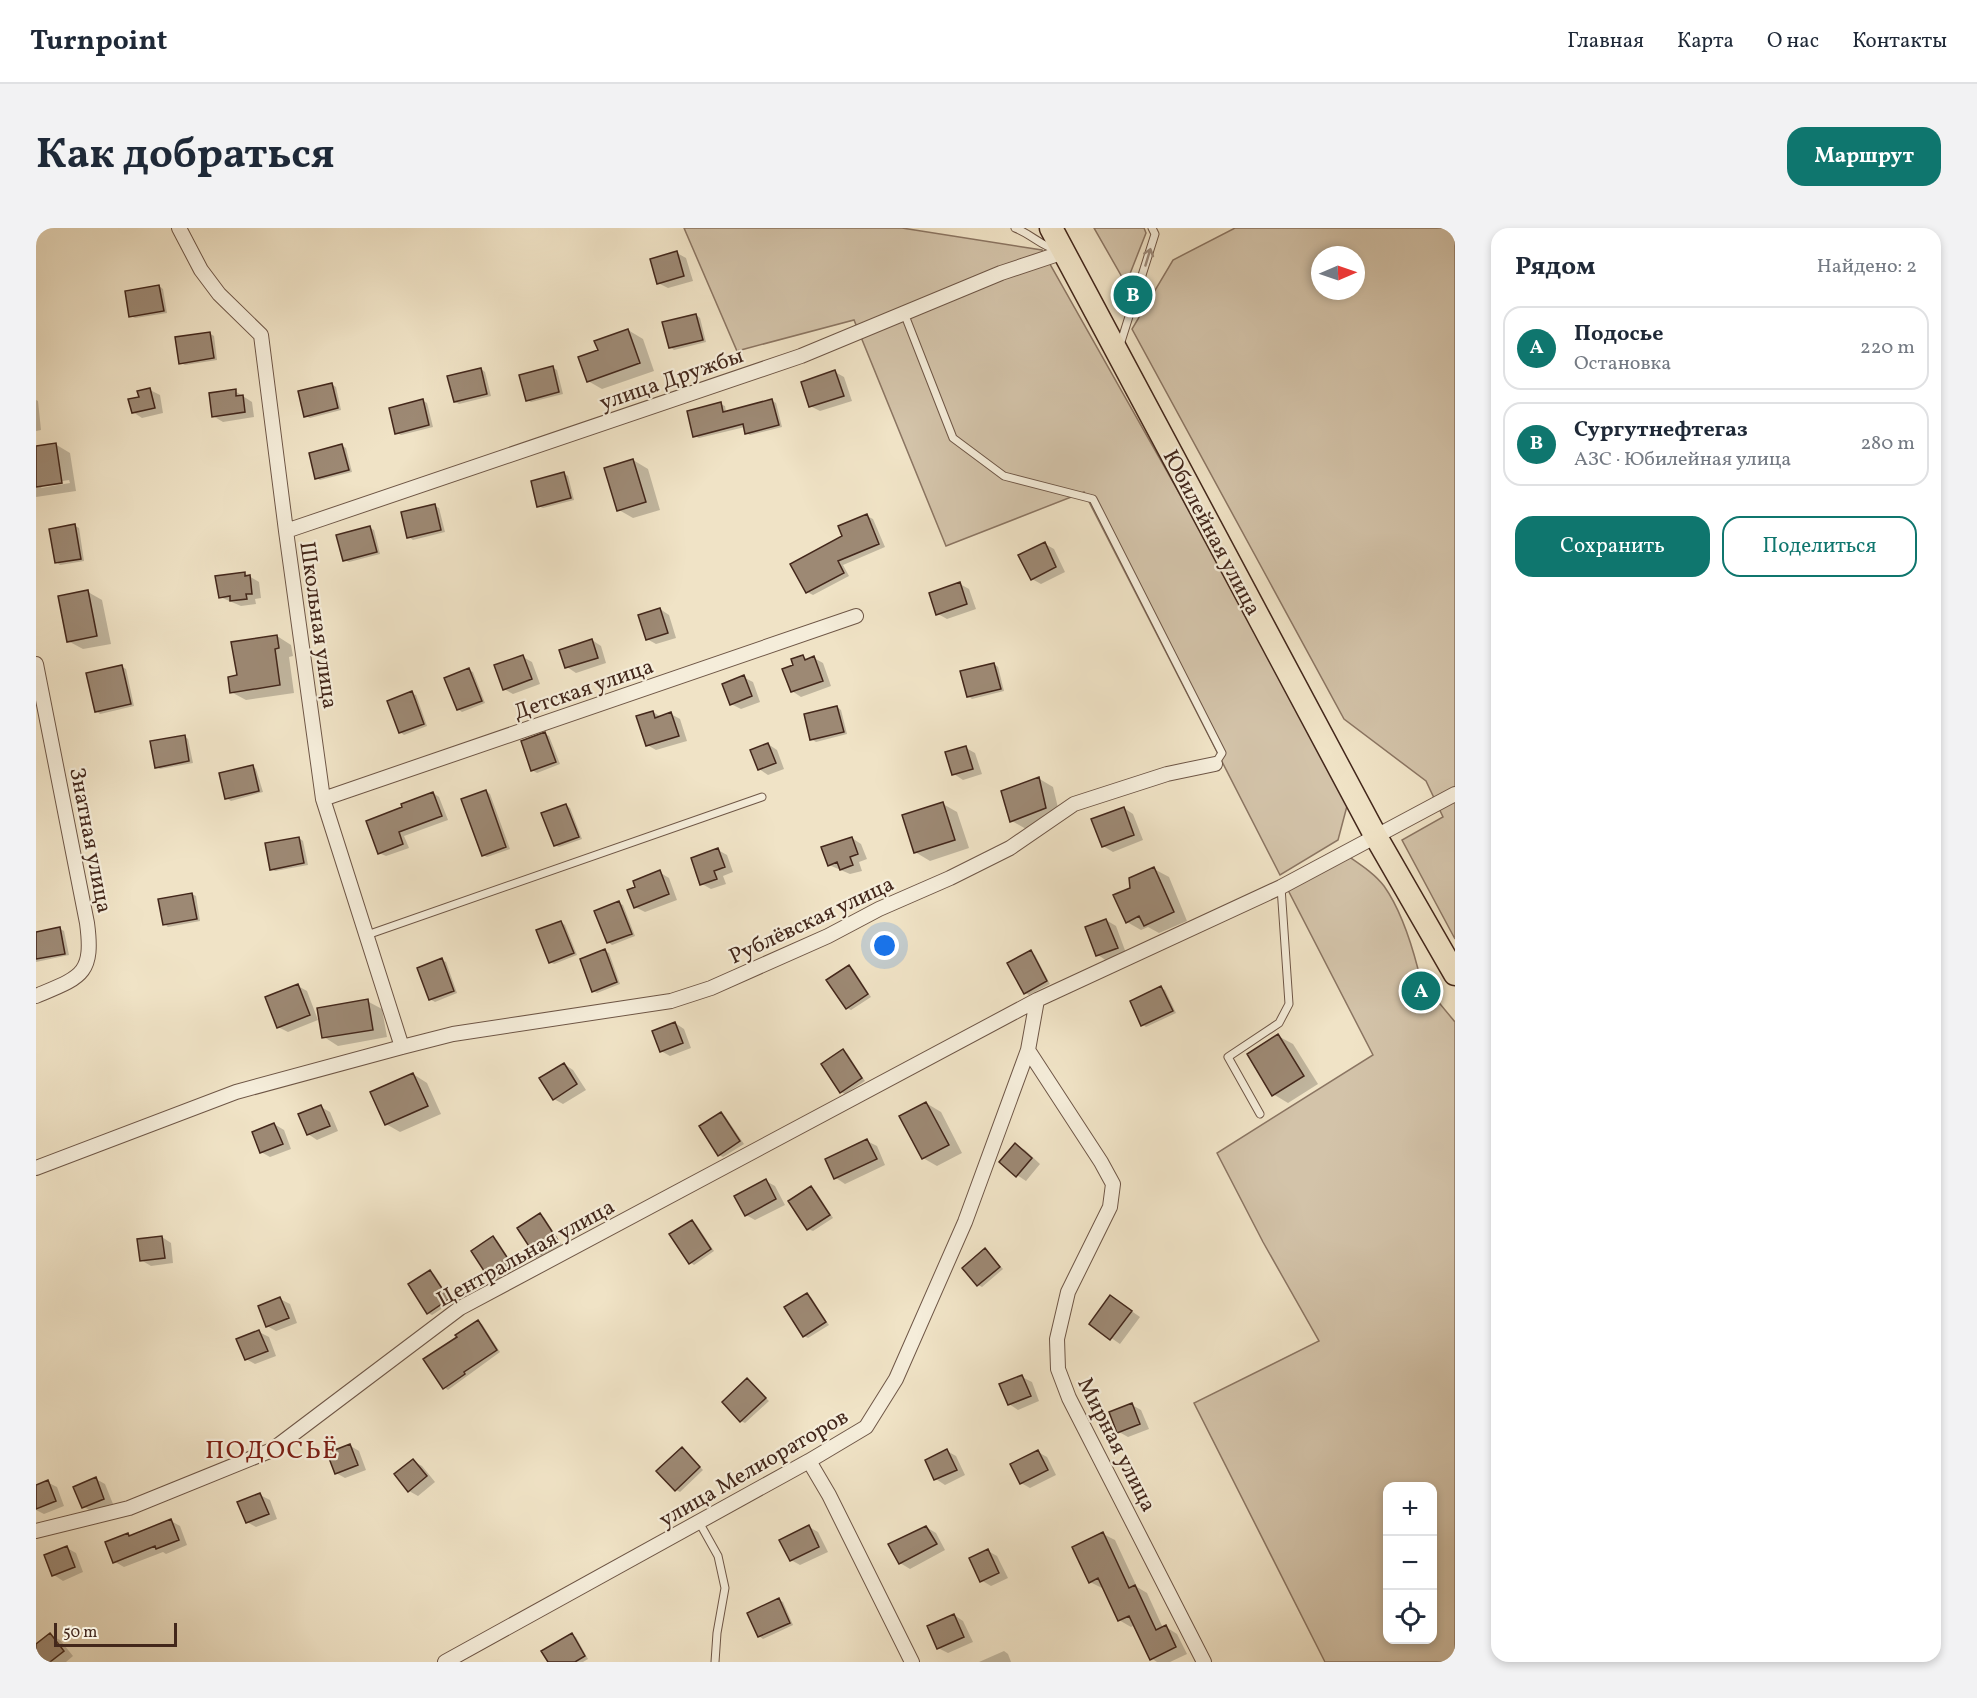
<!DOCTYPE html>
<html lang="ru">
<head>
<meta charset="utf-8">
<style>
	body { margin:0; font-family:Vollkorn,serif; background:#f2f2f3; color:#1f2937 }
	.controls { position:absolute; right:18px; bottom:18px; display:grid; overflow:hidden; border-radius:12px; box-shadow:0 3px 9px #0003 }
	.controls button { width:54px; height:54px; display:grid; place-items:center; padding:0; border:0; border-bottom:2px solid #e0e1e3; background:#fff; color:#1f2937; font:30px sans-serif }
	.compass { position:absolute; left:1275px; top:18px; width:54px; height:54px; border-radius:50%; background:#fff; box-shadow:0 3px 9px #0003; rotate:88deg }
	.scale { position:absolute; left:18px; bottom:15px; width:123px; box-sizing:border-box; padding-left:6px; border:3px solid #43271b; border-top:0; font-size:16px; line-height:21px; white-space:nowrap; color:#43271b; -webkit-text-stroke:4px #f5edda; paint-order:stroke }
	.you { position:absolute; left:849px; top:718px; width:21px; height:21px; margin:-15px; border:4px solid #fff; border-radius:50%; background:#1a73e8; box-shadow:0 0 0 9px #1a73e833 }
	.badge { display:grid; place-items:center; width:39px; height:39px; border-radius:50%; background:#0f766e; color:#fff; font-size:20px; font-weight:700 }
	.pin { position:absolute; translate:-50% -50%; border:3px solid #fff; box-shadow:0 2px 6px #0006 }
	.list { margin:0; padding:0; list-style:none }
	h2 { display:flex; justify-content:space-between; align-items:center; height:78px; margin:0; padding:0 24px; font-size:26px }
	h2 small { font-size:20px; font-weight:400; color:#747a83 }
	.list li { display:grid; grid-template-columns:39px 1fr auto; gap:18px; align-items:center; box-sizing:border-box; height:84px; margin:0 12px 12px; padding:0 12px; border:2px solid #e0e1e3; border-radius:18px }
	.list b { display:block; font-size:22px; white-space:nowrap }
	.list p { margin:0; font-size:20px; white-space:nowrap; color:#747a83 }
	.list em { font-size:20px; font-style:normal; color:#747a83 }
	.actions { display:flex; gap:12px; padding:18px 24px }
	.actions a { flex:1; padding:14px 0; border:2px solid #0f766e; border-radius:18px; text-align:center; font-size:21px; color:#0f766e }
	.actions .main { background:#0f766e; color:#fff }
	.icon { flex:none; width:33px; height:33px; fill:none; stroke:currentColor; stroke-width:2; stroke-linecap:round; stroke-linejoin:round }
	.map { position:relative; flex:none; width:1419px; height:1434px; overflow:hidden; border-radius:18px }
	header { display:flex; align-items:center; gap:36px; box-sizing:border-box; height:84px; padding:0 30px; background:#fff; border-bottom:2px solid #e0e1e3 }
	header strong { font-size:28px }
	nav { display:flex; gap:33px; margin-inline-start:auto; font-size:21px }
	.intro { display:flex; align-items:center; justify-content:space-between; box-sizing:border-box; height:144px; padding:0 36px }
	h1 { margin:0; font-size:42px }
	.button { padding:15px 27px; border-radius:18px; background:#0f766e; color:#fff; font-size:21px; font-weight:700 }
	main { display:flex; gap:36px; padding:0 36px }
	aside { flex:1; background:#fff; border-radius:18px; box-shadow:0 3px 9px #0003 }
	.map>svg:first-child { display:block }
	.green { fill:#d3c3a9; stroke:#8b7562; stroke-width:1.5; fill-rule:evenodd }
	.shadow { fill:#0003; fill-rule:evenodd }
	.building { fill:#9d8974; stroke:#43271b; stroke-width:1.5 }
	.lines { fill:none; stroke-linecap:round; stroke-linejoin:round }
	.service-casing { stroke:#6e5646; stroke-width:9 }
	.minor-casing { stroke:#6e5646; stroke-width:16 }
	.trunk-casing { stroke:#43271b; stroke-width:25 }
	.service { stroke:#f5edda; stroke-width:7 }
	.minor { stroke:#f5edda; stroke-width:14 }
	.trunk { stroke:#f0e3c6; stroke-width:22 }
	.oneway { stroke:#9c8a7a }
	.labels { text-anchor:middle; stroke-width:4.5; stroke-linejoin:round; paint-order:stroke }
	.street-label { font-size:22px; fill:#43271b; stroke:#f5edda }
	.quarter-label { font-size:26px; letter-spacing:1.5px; fill:#7a1f14; stroke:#f5edda }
</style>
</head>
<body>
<header>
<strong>Turnpoint</strong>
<nav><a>Главная</a><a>Карта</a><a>О нас</a><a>Контакты</a></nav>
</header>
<div class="intro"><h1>Как добраться</h1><a class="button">Маршрут</a></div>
<main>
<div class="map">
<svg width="1419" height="1434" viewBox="0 0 1419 1434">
	<rect width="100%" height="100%" fill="#f0e3c6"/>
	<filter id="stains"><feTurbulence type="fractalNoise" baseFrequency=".00333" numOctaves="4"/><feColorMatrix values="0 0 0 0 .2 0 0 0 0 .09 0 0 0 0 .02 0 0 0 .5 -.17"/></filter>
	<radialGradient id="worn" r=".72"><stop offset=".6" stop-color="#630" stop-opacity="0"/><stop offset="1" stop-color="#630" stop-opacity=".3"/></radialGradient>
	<path class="green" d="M648,0H866L1006,22L1150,277L1190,343L1311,578L1302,612L1244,647L1048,264L910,318L818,92L701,123Z
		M1058,0H1108L1110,5L1090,56Z
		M1199,0H1419V711L1366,612L1407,589L1390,553L1308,491L1096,101L1137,32ZM1284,27H1320V63H1284Z
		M1312,628C1325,637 1339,646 1348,658C1365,682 1375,714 1382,741L1374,748L1390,779L1400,771L1419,794V1434H1289L1158,1175L1283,1113L1227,1014L1181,925L1337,827L1252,662ZM1352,1258H1396V1412H1352Z"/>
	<path class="shadow" d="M641,25L650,30L657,53L632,60L622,55Z
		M123,58L127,61L131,85L99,90L94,88Z
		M660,87L664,90L670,114L638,122L634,119Z
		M592,102L607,111L618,143L566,161L552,153L563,123Z
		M173,105L178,108L181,132L149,137L145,135Z
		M517,140L521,142L527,166L495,174L491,172Z
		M445,141L449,144L455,168L423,176L419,174Z
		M799,144L808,149L816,173L784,183L774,178Z
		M295,156L300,159L305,182L274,190L270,188Z
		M114,162L124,167L127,185L106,190L97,184L105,170Z
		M199,163L216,174L218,189L187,194L177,188Z
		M0,172L2,173L5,202L0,203Z
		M387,173L391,175L397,199L365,207L361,205Z
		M736,173L740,175L746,199L714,207L710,205L709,199L663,210L659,208L684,176L689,178L690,184Z
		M19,216L34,225L40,263L0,269V219ZM33,252L34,255L5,260L8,256Z
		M306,218L310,220L316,244L284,252L280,250Z
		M597,232L612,241L624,282L597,290L583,282Z
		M528,246L532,248L538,272L507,280L502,278Z
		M398,278L403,280L409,304L377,312L373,309Z
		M831,288L837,291L849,319L807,337L813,348L777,367L771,364L808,309Z
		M39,298L43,300L48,333L24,337L20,334Z
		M334,300L338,302L344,326L313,334L308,332Z
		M1009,316L1018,321L1029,344L1005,356L996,351Z
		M208,345L223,354L225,370L219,371L220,376L205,378L184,369Z
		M924,356L933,361L940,381L911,391L902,386Z
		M52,364L66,372L75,416L47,421L32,413Z
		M624,381L633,387L640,410L620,416L611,411Z
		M241,408L255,417L257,428L253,429L258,465L210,472L195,464L202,449Z
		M556,412L565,418L570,435L540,445L531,439Z
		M487,429L496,434L504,456L477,466L468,461Z
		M767,429L773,432L778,430L787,435L795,458L765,469L756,463L759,438Z
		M958,436L962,439L968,463L936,471L932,468Z
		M86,439L90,441L98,478L64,486L60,483Z
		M433,442L437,444L449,475L426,484L422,481Z
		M707,449L717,454L724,474L705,481L695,476Z
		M375,465L380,467L391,498L368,507L364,504Z
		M801,479L805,482L811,506L780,514L775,511Z
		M617,484L625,489L635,486L644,491L651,513L620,522L611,517Z
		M509,506L513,508L524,536L501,545L496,542Z
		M148,508L152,511L157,535L124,541L120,539Z
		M732,516L741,522L748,541L732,547L723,541Z
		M930,520L939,525L946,546L927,552L918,546Z
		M216,538L220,541L227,564L195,573L190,570Z
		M1002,550L1017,559L1024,588L990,601L976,593Z
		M450,563L454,566L474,621L451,629L447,627Z
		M397,565L403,569L412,592L368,608L373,620L350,628L343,625L368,580Z
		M907,576L921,584L933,620L894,633L879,624Z
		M530,577L534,580L546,611L523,619L519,617Z
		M1088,580L1097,586L1107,612L1077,624L1067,618Z
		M263,610L267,613L272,637L239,643L235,641Z
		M816,610L825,616L831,631L823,634L826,643L814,646L793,637Z
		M682,622L691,627L697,644L687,648L690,656L675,661L666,656Z
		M1118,641L1133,649L1151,693L1123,705L1112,699L1105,702L1091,694L1096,661Z
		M623,644L633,650L641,672L609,684L599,679Z
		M156,666L160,668L164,693L132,699L128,696Z
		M583,675L587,677L599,708L576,717L572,714Z
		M1070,692L1080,698L1090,725L1071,733L1062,727L1051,700Z
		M525,694L529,697L541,727L518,736L514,734Z
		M24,701L28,703L33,727L0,734V706Z
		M569,723L573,725L584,756L561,765L557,763Z
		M995,724L999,727L1014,756L993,767L989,765Z
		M406,732L410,734L421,765L399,774L394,771Z
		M813,739L817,741L835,769L815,782L811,780Z
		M262,758L271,763L282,792L252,804L242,799Z
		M1125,760L1129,762L1140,785L1110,799L1106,796Z
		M331,773L346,781L351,809L302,818L288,809Z
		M639,795L648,801L655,820L634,828L625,823Z
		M1242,808L1257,816L1282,856L1252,875L1237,866Z
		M807,823L811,825L829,853L809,866L805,864Z
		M528,836L537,842L550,862L527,876L518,871Z
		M377,846L391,855L405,886L364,904L350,896Z
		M890,875L905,884L926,925L901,938L887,930Z
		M285,879L294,884L302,903L281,912L272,906Z
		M685,885L689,888L708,916L687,929L683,927Z
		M238,896L248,902L255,921L234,929L225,924Z
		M831,913L841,918L849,937L809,956L800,950L791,932Z
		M980,917L989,922L1004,936L990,953L981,947Z
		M730,953L739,958L749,977L719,992L710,987Z
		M775,960L779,962L797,990L777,1003L772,1001Z
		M504,987L508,989L526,1017L506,1030L501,1028Z
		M656,993L660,996L678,1023L658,1037L654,1034Z
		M126,1009L135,1015L137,1035L115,1038L105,1032Z
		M457,1010L461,1012L479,1040L459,1053L455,1051Z
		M949,1022L967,1041L946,1059L942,1057Z
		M394,1043L398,1046L416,1074L396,1087L392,1085Z
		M771,1066L775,1069L793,1097L772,1110L768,1108Z
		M244,1071L254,1076L261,1095L240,1103L231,1098Z
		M1084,1075L1104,1089L1084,1116L1055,1096Z
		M442,1094L446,1096L464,1124L412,1162L408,1159Z
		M223,1104L233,1109L240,1128L219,1136L210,1131Z
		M986,1149L996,1154L1003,1173L982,1182L973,1176Z
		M711,1152L733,1173L709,1195L705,1193Z
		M1096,1177L1105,1182L1113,1201L1092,1209L1083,1204Z
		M313,1217L323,1223L330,1242L309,1250L300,1245Z
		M646,1221L667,1242L644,1264L640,1262Z
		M911,1223L920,1228L929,1247L909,1257L900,1251Z
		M1002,1224L1011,1229L1020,1247L994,1260L985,1255Z
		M377,1233L386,1238L399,1254L382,1268L373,1263Z
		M60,1251L69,1256L77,1276L56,1284L47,1278Z
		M11,1254L21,1259L28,1278L8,1286L0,1282V1258Z
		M224,1267L234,1272L241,1291L220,1299L211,1294Z
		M135,1293L144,1298L151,1317L130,1326L127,1324L88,1339L79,1334L92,1306L96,1308Z
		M773,1299L782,1304L792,1324L764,1337L755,1332Z
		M890,1299L900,1305L909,1322L874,1341L864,1335L854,1316Z
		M1067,1306L1079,1312L1101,1359L1111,1365L1127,1400L1130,1399L1141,1406L1151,1426L1134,1434H1121L1115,1430L1099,1397L1095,1399L1083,1392L1068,1359L1066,1360L1054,1354Z
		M31,1320L40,1325L47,1344L27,1353L18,1347Z
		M952,1323L961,1328L972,1350L955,1358L945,1352Z
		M743,1372L747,1374L757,1397L727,1411L723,1408Z
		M918,1387L927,1393L937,1414L912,1425L902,1420Z
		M14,1407L24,1412L37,1428L30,1434H8L0,1424V1418Z
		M536,1407L540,1409L552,1431L547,1434H514Z
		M968,1423L972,1426L975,1434H943Z"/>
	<path class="building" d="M641,23L648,48L621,56L614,31Z
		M123,57L128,83L93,89L89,63Z
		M660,86L667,112L633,120L626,94Z
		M592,101L604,135L551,154L542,129L562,122L558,113Z
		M174,104L178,130L143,136L139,109Z
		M517,138L523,164L490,173L483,147Z
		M445,140L451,166L418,174L411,148Z
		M799,142L808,168L773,179L765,154Z
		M296,155L302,180L268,189L262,163Z
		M114,160L119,180L96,185L92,171L103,169L101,163Z
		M200,161V168L207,167L209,184L176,189L173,165Z
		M387,171L393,197L359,206L353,180Z
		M736,171L743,197L709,206L707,196L657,209L651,183L685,174L687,184Z
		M20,215L26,255L0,259V218Z
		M306,216L313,242L279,251L273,225Z
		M597,231L610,274L581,283L568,240Z
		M528,244L535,270L501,279L495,253Z
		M399,276L405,302L371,310L365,284Z
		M831,286L843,316L802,333L808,345L770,365L754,336L806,308L802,298Z
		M39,296L45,331L19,335L13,301Z
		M334,298L341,324L307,333L300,307Z
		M1009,314L1020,339L995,352L982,327Z
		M209,344V348L214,347L216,366H210L211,371L194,373V368L183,370L179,348Z
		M924,354L931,376L900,387L893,365Z
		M52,362L61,408L31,414L22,368Z
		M624,380L632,405L610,412L602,387Z
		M241,407L243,420L239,421L244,457L194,465L192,449L201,447L195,414Z
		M556,411L562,430L529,440L523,422Z
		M487,427L496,451L467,462L458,437Z
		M767,427L769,432L778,428L787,453L755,464L746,441L757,437L755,431Z
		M958,435L965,461L931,469L924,443Z
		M86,437L95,476L59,484L50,445Z
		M433,440L446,473L421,482L408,450Z
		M708,447L716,468L694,477L686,456Z
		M376,463L388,496L363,505L351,473Z
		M801,478L808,504L774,512L768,486Z
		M617,483L619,490L635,484L643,508L610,518L600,488Z
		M509,504L520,534L495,543L485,513Z
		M149,507L153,533L119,540L114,513Z
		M732,515L740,535L722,542L714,522Z
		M930,518L937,541L916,547L909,524Z
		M217,537L223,563L189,571L183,545Z
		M1003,549L1010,580L974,594L965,563Z
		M450,562L470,619L446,628L425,571Z
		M397,564L406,588L363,604L367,616L342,626L330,593L366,579L365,576Z
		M907,574L919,612L878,625L866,587Z
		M530,576L543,609L518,618L505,585Z
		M1088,579L1098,607L1066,619L1055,591Z
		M263,609L268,635L234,642L229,615Z
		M816,609L822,626L814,629L817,637L804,642L801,634L792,638L785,619Z
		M682,620L689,639L678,643L681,651L664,657L655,630Z
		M1118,639L1138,684L1108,698L1103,688L1090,695L1077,667L1094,660L1093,650Z
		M624,642L633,666L598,680L591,662L599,659L597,653Z
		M156,665L161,691L127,697L122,671Z
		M583,673L596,706L571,715L558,683Z
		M1070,691L1082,720L1060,728L1049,699Z
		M525,693L538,725L513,735L500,702Z
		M24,699L29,726L0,731V704Z
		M569,721L581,754L556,764L544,731Z
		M995,722L1011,753L988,766L971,735Z
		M406,730L418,763L393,772L381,740Z
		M813,737L832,766L810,781L790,752Z
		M262,756L274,787L241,800L229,769Z
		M1125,758L1137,783L1105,798L1094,773Z
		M332,771L337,802L286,810L281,780Z
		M639,794L647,815L624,824L616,803Z
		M1242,806L1268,848L1236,868L1211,826Z
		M807,821L826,850L804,865L785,836Z
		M528,835L541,856L517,872L503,850Z
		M377,845L392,878L349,897L334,864Z
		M890,874L913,917L886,931L863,888Z
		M285,877L294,898L271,907L262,886Z
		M685,884L704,913L682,928L663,898Z
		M238,895L247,916L224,925L216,904Z
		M831,911L841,931L798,951L789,931Z
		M979,915L996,930L980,949L963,934Z
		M730,951L740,971L709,988L698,968Z
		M775,958L794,987L771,1002L752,973Z
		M504,985L523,1014L500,1029L481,1000Z
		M656,992L675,1021L653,1036L633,1006Z
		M126,1008L129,1030L104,1033L101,1011Z
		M457,1008L476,1037L454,1052L435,1023Z
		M949,1020L964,1039L941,1058L926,1040Z
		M394,1042L413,1071L391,1086L372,1056Z
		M771,1065L790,1094L767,1109L748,1079Z
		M1074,1067L1096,1083L1074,1112L1053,1096Z
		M244,1069L253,1090L230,1099L222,1078Z
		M442,1092L461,1122L428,1144L429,1146L407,1161L387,1131L421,1109L419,1107Z
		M223,1102L232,1123L209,1132L200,1111Z
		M986,1147L995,1168L972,1177L963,1156Z
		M711,1150L730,1170L704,1194L686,1174Z
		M1096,1175L1104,1196L1081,1205L1073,1184Z
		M314,1216L322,1237L299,1246L291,1225Z
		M646,1219L664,1239L639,1263L620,1243Z
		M911,1221L921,1242L898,1252L889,1232Z
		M1002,1222L1012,1242L984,1256L974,1236Z
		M377,1231L391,1248L372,1264L358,1246Z
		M60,1249L68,1271L46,1280L37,1259Z
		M12,1252L20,1273L0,1281V1257Z
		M224,1265L233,1286L210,1295L201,1274Z
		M135,1291L143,1312L120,1321L119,1318L77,1335L69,1314L92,1305L93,1308Z
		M773,1297L783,1319L754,1333L743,1312Z
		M890,1298L901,1316L863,1336L852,1316Z
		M1067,1304L1093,1360L1099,1357L1120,1402L1130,1397L1140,1419L1114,1432L1093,1388L1082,1393L1062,1350L1053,1355L1036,1319Z
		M31,1318L39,1339L16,1348L8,1327Z
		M952,1321L963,1345L944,1354L933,1330Z
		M743,1370L754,1395L722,1409L711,1385Z
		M918,1386L928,1409L901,1421L891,1398Z
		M14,1405L28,1423L14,1434H6L0,1427V1416Z
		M536,1405L549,1428L539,1434H512L505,1423Z"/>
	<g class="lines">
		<defs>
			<path id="service" d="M979,0C995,6 1005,18 1021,22
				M868,85L917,210L968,248L1057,271L1186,525L1179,536
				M1084,117L1119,6L1116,0
				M331,707L726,569
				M1224,886L1192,829L1243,795L1253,776L1245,659
				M663,1294L682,1328L689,1360L681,1405L679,1434"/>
			<path id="minor" d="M143,0L165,42L183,66L225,107L250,303L287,571L366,819
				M250,303L765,128L965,45L1028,24
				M0,436L51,695C58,747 45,749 0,768
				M287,571L820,388
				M992,822L1065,934L1077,956L1074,979L1032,1064L1021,1111L1022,1141L1033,1170L1168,1434
				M0,940L200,864L366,819L417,806L635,773L675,760L792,708L843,681L914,650L974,620L1038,576L1131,546L1179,536
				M773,1233L793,1267L876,1434
				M0,1303L93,1280L236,1222L424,1080L1001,772L1245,659L1419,566
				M409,1434L773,1233L830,1199L860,1151L929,994L992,822L1001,772"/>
			<path id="trunk" d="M1015,0L1339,607L1419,746"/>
		</defs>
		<use href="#service" class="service-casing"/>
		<use href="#minor" class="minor-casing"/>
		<use href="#trunk" class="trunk-casing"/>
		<use href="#service" class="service"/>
		<use href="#minor" class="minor"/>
		<use href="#trunk" class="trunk"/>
	</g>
	<defs><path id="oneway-shaft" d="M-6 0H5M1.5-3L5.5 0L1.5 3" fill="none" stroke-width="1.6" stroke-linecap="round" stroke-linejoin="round" transform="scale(1.5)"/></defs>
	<use class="oneway" href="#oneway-shaft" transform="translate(1112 29) rotate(-73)"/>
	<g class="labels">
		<g class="street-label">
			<text transform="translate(635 150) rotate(-19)" y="8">улица Дружбы</text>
			<text transform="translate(1177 304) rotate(62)" y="8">Юбилейная улица</text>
			<text transform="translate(284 397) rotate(82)" y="8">Школьная улица</text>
			<text transform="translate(547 460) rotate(-19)" y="8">Детская улица</text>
			<text transform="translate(56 612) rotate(79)" y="8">Знатная улица</text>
			<text transform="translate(775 691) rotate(-25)" y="8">Рублёвская улица</text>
			<text transform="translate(489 1024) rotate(-29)" y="8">Центральная улица</text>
			<text transform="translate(1082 1216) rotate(63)" y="8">Мирная улица</text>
			<text transform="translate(717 1239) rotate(-30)" y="8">улица Мелиораторов</text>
		</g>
		<g class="quarter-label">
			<text x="236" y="1230">ПОДОСЬЁ</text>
		</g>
	</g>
	<rect width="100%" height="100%" filter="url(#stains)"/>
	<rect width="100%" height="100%" fill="url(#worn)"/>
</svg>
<div class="controls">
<button>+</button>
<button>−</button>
<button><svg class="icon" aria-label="locate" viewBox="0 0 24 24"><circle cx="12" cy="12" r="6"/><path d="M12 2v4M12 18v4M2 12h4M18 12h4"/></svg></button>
</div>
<svg class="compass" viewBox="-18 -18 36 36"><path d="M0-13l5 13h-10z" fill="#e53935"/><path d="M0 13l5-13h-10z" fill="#747a83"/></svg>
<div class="scale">50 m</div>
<div class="you"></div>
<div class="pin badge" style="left:1385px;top:763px">A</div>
<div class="pin badge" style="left:1097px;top:67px">B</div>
</div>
<aside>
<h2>Рядом<small>Найдено: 2</small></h2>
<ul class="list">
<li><span class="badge">A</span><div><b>Подосье</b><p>Остановка</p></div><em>220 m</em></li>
<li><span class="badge">B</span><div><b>Сургутнефтегаз</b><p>АЗС · Юбилейная улица</p></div><em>280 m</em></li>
</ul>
<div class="actions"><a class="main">Сохранить</a><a>Поделиться</a></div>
</aside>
</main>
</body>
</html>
